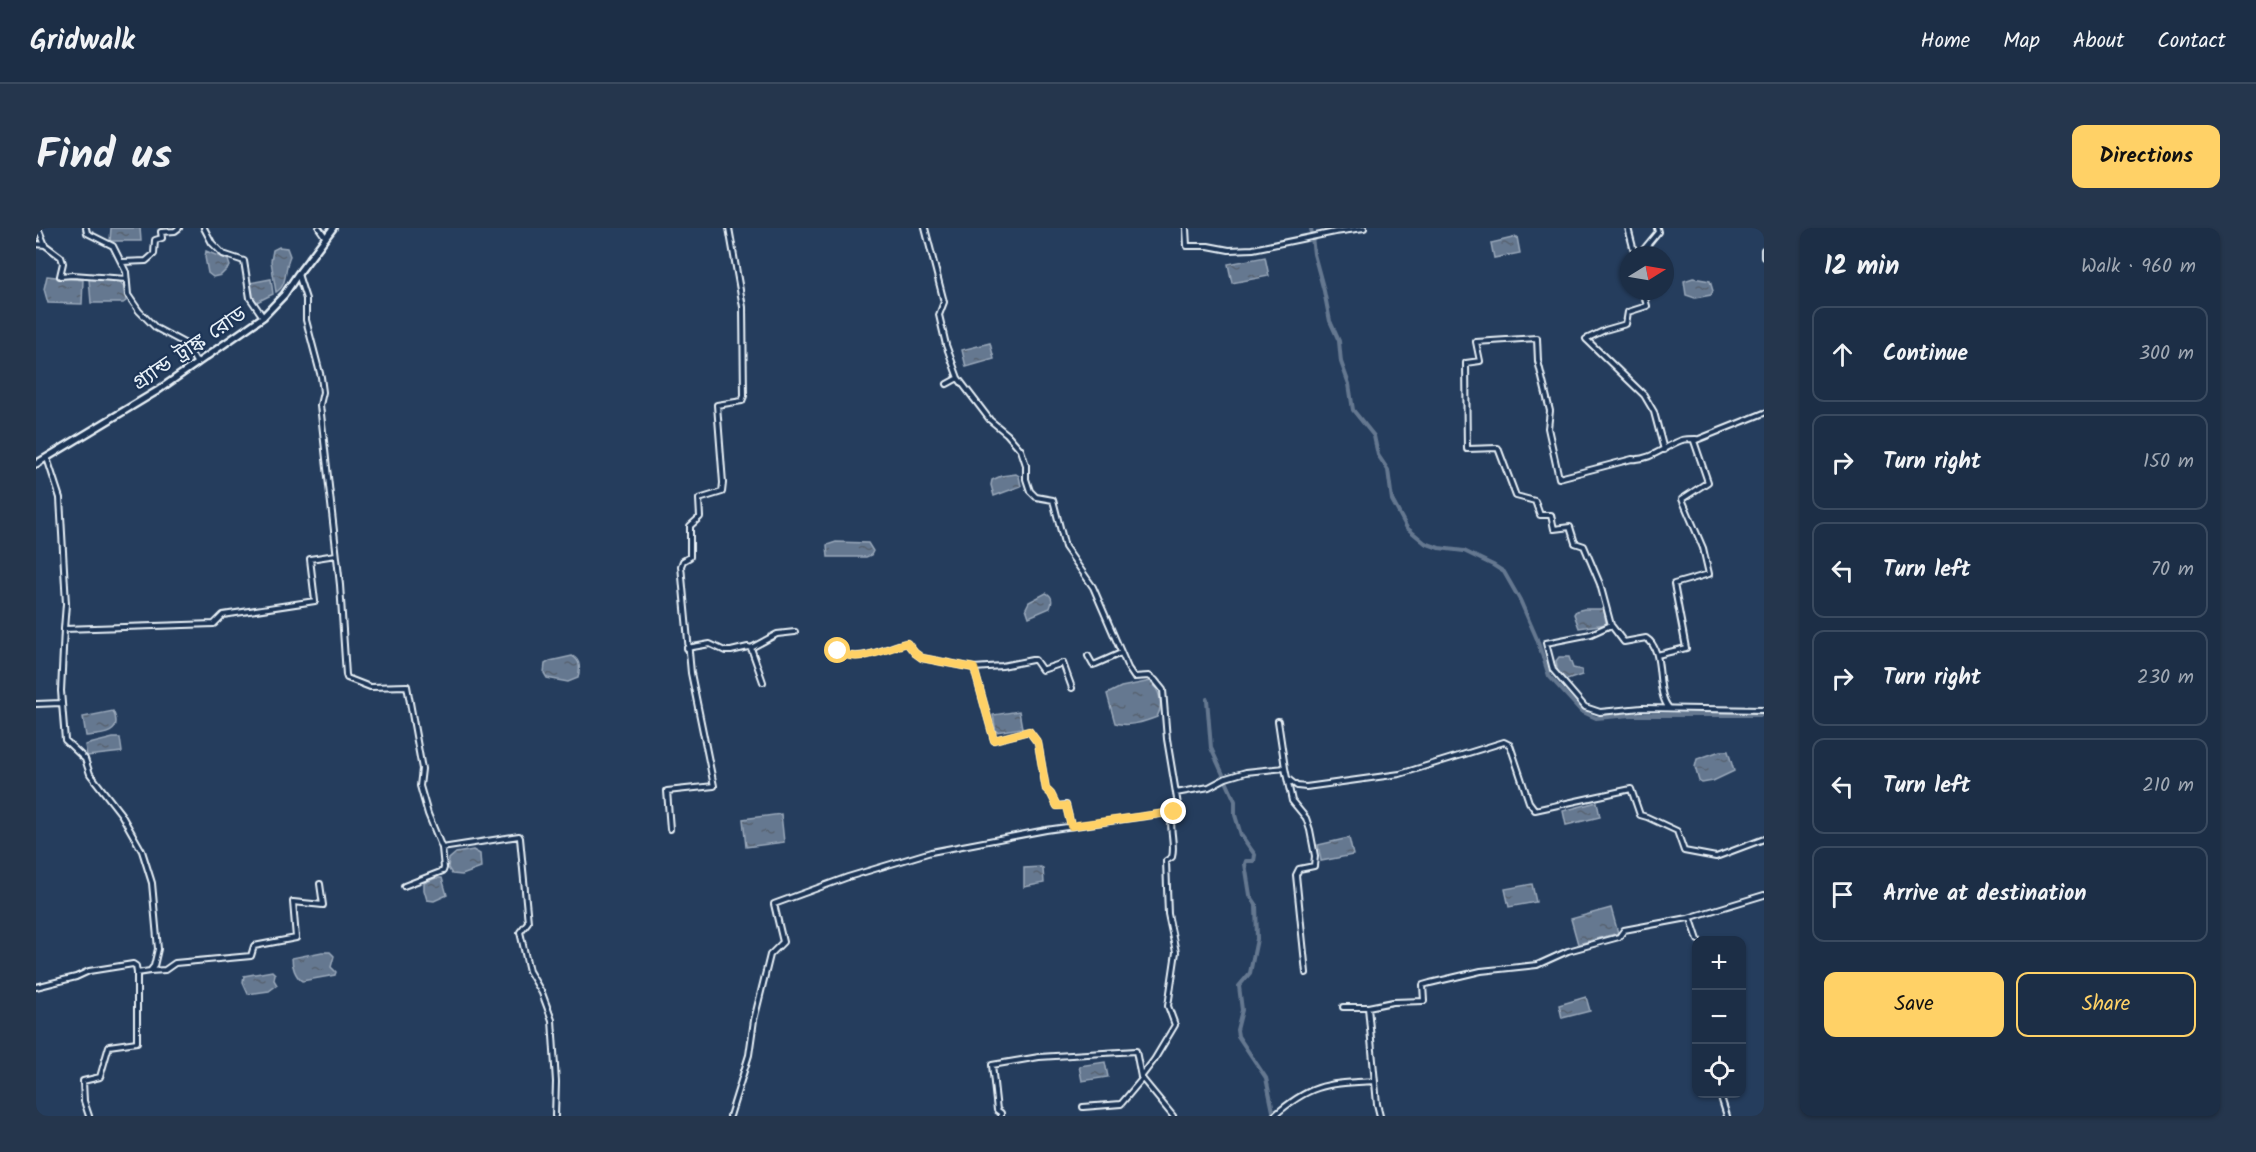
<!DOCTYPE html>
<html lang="en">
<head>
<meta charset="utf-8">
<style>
	body { margin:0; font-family:Kalam,"Noto Sans Bengali",sans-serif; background:#25364d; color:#f1f3f6 }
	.controls { position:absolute; right:18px; bottom:18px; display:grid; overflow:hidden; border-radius:12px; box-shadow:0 2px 4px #0004 }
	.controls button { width:54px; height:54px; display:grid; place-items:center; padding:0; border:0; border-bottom:2px solid #3a4a5f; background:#1c2e46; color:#f1f3f6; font:30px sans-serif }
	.compass { position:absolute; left:1584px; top:18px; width:54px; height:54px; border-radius:50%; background:#1c2e46; box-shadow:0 2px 4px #0004; rotate:79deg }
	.stop { position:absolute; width:18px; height:18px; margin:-14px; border:4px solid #ffd166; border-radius:50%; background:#fff }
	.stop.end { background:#ffd166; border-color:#fff; box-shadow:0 2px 6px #0008 }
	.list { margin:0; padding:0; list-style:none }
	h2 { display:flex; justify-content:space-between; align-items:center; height:78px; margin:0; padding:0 24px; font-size:26px }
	h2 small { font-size:20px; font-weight:400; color:#a0a8b3 }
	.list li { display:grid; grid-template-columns:39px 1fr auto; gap:18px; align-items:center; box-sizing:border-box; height:96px; margin:0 12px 12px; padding:0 12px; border:2px solid #3a4a5f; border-radius:12px }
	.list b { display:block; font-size:22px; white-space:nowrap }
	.list em { font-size:20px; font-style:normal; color:#a0a8b3 }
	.actions { display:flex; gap:12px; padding:18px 24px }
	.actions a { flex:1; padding:14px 0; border:2px solid #ffd166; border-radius:12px; text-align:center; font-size:21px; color:#ffd166 }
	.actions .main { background:#ffd166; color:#111 }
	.icon { flex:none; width:33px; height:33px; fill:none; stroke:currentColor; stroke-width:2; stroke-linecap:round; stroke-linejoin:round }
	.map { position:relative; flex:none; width:1728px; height:888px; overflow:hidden; border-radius:12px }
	header { display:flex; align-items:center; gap:36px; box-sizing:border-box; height:84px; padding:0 30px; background:#1c2e46; border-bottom:2px solid #3a4a5f }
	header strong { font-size:28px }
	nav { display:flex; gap:33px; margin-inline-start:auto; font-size:21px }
	.intro { display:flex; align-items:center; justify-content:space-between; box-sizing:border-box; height:144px; padding:0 36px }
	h1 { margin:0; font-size:42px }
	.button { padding:15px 27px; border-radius:12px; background:#ffd166; color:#111; font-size:21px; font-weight:700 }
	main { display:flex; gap:36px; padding:0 36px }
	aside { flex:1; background:#1c2e46; border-radius:12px; box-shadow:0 2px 4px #0004 }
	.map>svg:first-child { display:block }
	.water { fill:url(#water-ripples); stroke:#99a8ba; stroke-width:1.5 }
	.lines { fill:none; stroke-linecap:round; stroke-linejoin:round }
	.canal { stroke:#657890; stroke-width:4 }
	.minor-casing { stroke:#e8f1f8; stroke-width:8 }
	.highway-casing { stroke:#e8f1f8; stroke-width:10 }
	.minor { stroke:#1d3557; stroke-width:4 }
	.highway { stroke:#1d3557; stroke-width:5 }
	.route { stroke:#ffd166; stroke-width:8 }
	.labels { text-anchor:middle; stroke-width:4.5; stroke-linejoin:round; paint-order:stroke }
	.street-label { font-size:21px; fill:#e8f1f8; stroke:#1d3557 }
</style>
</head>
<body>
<header>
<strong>Gridwalk</strong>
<nav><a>Home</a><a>Map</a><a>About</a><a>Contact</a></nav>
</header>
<div class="intro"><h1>Find us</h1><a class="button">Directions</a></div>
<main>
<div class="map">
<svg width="1728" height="888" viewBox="0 0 1728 888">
	<defs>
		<pattern id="water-ripples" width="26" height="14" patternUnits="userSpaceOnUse" patternTransform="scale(1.5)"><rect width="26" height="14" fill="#657890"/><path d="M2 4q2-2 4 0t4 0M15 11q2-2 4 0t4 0" fill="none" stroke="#576270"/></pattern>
	</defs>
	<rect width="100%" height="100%" fill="#253d5d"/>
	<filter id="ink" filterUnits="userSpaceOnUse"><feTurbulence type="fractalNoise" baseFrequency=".0167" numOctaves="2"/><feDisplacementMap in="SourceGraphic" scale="12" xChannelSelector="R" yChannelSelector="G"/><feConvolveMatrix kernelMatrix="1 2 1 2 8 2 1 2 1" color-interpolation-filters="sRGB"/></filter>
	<g filter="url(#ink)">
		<path class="water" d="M75,0H104L105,13H74Z
			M1481,9L1484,25L1458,30L1455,15Z
			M243,19L251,20L254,28C248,40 252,58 240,64L235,33L237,22Z
			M170,23L192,32L194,38L185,47L177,49L172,45L169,29Z
			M1229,29L1233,48L1196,55L1192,36Z
			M11,48L47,52L46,76L12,75L8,61Z
			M1657,50L1674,53L1677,63L1675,67L1659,70L1650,67L1648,53Z
			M53,51L84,53L88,60L90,73L87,75H55Z
			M235,51L237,66L219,75L215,70L213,55Z
			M954,115L958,131L930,139L926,122Z
			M980,246L983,248L985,258L958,268L955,257L956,252L965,248Z
			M800,314L832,315L837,323L835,327L830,329H792L791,317Z
			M1010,365C1017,368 1017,373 1014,380L993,389L990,380L993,374Z
			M1548,381H1568L1570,396L1543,400L1538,386L1540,383Z
			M536,428C545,432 544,441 542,450L532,454L511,450L508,445L509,436L514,433Z
			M1523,429H1533L1537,440L1546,442V447L1528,453L1522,447L1520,433Z
			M1115,453C1124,464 1128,476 1121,489C1108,494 1093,499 1079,495L1071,466L1085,459Z
			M77,483C88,506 67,507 50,508L47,489Z
			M983,483L986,500L960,504L957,487Z
			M77,510H84L86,524L51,528L49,517Z
			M1684,523H1692L1698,543L1677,553L1666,555L1663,553L1659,539L1661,531Z
			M1561,574L1564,589L1530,597L1527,583Z
			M745,586L748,614L710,619L707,591Z
			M1313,610L1317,627L1285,633L1282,617Z
			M437,622L444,626L445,640L426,647L416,646L412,640L413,631L420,625Z
			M1005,639L1007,641L1008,655L988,659V640Z
			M400,650H406L411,667L398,673L391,672L388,662V655Z
			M1496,656L1500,674L1473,679L1469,661Z
			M1575,680L1582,705L1542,716L1535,691Z
			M286,724H294L298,728L295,739L300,744L299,747L266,753C259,748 256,738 256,730Z
			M236,743L239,746L238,752L241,757L233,763L212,766L207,755L208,748Z
			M1550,769L1554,783L1526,790L1523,777Z
			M1069,834L1072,849L1046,853L1043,838Z"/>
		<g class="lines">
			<path class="canal" d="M1275,0L1278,26L1288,63L1294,93L1303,113L1305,134L1313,156L1317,182L1338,208L1342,227L1352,242L1356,272L1371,300L1389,315L1403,320L1428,323L1457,337L1468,344L1484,372L1501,411L1513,448L1545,483L1560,490L1595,487H1728
				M1171,471L1175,520L1199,573V587L1205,607L1219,627L1218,633H1210L1209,636L1214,667L1220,676L1221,711L1214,745L1203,758L1206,782L1201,802L1202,808L1230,850L1238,888"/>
			<defs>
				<path id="minor" d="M2,0L9,17L25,29L27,35L24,48L37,47L90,51
					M50,0L51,5L77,18L90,44L92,67L103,83L120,100L150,116L161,136
					M168,0L176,15L187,26L208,33L214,70L227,89
					M283,0L290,10
					M889,0L908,74L903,87L910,117L922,150L954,192L971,206L985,222L990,237V251L994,263L1000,269L1017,272L1029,319L1057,359L1092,440L1098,449L1113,448L1119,452L1127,462L1131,511L1140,565L1173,559L1190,550L1210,544L1249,540L1251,550L1261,558L1270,559L1364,546L1468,514L1474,517L1493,574L1499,582L1595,561L1604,587L1611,589L1641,603L1648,623L1680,629L1728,611
					M1150,0L1151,18H1172L1193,22L1217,21L1299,4L1328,0
					M1592,0L1599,27
					M0,16L9,17
					M1728,22V29
					M1603,27L1622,4L1621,0
					M86,34L110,33L118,26L119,12L126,10L125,4L139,3L143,0
					M262,46L270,71V92L285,149L287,164L284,177L304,357L310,447L311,450L334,459L371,458L386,541L384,558L392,586L406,620L408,640L407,643L368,658
					M1607,63L1611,78L1592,84L1590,96L1569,102L1550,111L1608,167L1618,184L1628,222
					M911,156L922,150
					M11,230L24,270L30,376L28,401
					M1575,397L1564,356L1548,318L1539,315L1534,299L1518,301L1515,287H1504L1499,273L1480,268L1462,220L1431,221L1430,135L1444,133L1440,114L1501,110L1502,133L1514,183L1512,200L1523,250L1596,231C1614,233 1629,218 1646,212C1650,211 1656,211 1660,211
					M651,420L674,416L689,423H695L712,419L715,420L727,454
					M715,420L741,406L759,404
					M802,423C822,437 850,419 871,415L879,425L886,430L938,440L958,512L993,503L1002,515L1010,561L1015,566L1021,578L1030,577L1035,598
					M1621,427L1650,420L1638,356L1673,346L1667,320L1646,271L1672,254L1658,213L1728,185
					M1052,428L1057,437L1060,436L1085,425
					M938,440L966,438L996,432H999L1006,442L1027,435L1036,460
					M0,476L25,475
					M1633,480C1618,463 1630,422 1610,410L1588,414L1575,397L1555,406L1510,415L1517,442L1549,479L1564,484L1606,480L1728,482
					M1242,493L1249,540
					M1251,550L1256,573L1270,590L1274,602L1279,628L1278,638L1263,641L1260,647L1270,745
					M634,601L631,563L678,558L655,445L645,338L647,333L654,329V298L664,289L663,271L686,264L687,255L681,177L706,173L708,168L707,79L693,0
					M406,620L483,608L484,610L492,694L484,704L493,743L506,765L516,792L520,854L519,888
					M1652,690L1655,691L1662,712
					M114,743L129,742L139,735L215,728L218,718L260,710L257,674L287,677L284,656
					M0,759L40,749L53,743L97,736L100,738L101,745
					M1307,779H1332
					M1105,849L1118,832L1139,797L1132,778L1140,724L1132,686L1130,633L1136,629C1140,615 1131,597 1138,584
					M1684,866L1691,888
					M1047,879L1085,876L1106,851
					M53,888L48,873L47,853L64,849L73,818L101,814V745L114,743L118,738L122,721L116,655L106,623L85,586L54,546L49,531L29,512L25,463L28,401L178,396L187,387L279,373L274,331L300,327
					M694,888L713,827L718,792L734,727L747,714L738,676L812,649L895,624L1010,602L1138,584L1142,577L1140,565
					M965,888V885L961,882L956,837L1003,829L1100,823L1105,849L1137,888
					M1238,888C1275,855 1291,856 1339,853
					M1344,888L1341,876L1332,779L1357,774L1388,773L1387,757L1394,755L1445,743L1501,737L1532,723L1583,709L1588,702L1652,690L1728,667"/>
				<path id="highway" d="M0,236L121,163L227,89L248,67L262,46L297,0"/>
			</defs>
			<use href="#minor" class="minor-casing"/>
			<use href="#highway" class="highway-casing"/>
			<use href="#minor" class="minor"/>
			<use href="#highway" class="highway"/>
		</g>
	</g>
	<g class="lines" filter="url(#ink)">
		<path class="route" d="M802,423C821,437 850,420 871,415L879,425L886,430L938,440L958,512L993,503L1002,515L1010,561L1015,566L1021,578H1030L1035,598L1138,584"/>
	</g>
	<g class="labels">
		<g class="street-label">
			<text transform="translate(153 120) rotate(-34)" y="7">গ্র্যান্ড ট্রাঙ্ক রোড</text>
		</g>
	</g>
</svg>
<div class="controls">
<button>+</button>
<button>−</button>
<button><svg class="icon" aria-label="locate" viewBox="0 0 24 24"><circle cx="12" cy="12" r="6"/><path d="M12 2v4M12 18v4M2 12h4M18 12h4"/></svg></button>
</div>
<svg class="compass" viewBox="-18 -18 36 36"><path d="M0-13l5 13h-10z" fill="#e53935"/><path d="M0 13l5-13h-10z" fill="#a0a8b3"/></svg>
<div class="stop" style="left:802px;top:423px"></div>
<div class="stop end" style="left:1138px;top:584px"></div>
</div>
<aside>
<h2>12 min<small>Walk · 960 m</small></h2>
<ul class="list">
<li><svg class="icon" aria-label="ahead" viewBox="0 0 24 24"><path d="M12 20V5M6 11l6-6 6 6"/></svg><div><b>Continue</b></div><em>300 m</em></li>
<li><svg class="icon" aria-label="right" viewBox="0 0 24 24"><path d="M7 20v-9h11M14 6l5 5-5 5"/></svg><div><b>Turn right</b></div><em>150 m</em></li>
<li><svg class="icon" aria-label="left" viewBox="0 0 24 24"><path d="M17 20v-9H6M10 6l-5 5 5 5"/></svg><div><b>Turn left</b></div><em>70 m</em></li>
<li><svg class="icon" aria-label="right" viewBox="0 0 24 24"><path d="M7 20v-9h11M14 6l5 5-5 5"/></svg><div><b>Turn right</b></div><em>230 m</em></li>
<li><svg class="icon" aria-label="left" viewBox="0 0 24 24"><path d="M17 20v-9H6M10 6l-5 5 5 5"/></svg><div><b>Turn left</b></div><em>210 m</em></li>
<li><svg class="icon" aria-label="arrive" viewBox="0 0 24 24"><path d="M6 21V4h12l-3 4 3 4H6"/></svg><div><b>Arrive at destination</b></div></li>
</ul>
<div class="actions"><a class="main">Save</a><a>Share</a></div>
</aside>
</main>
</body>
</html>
